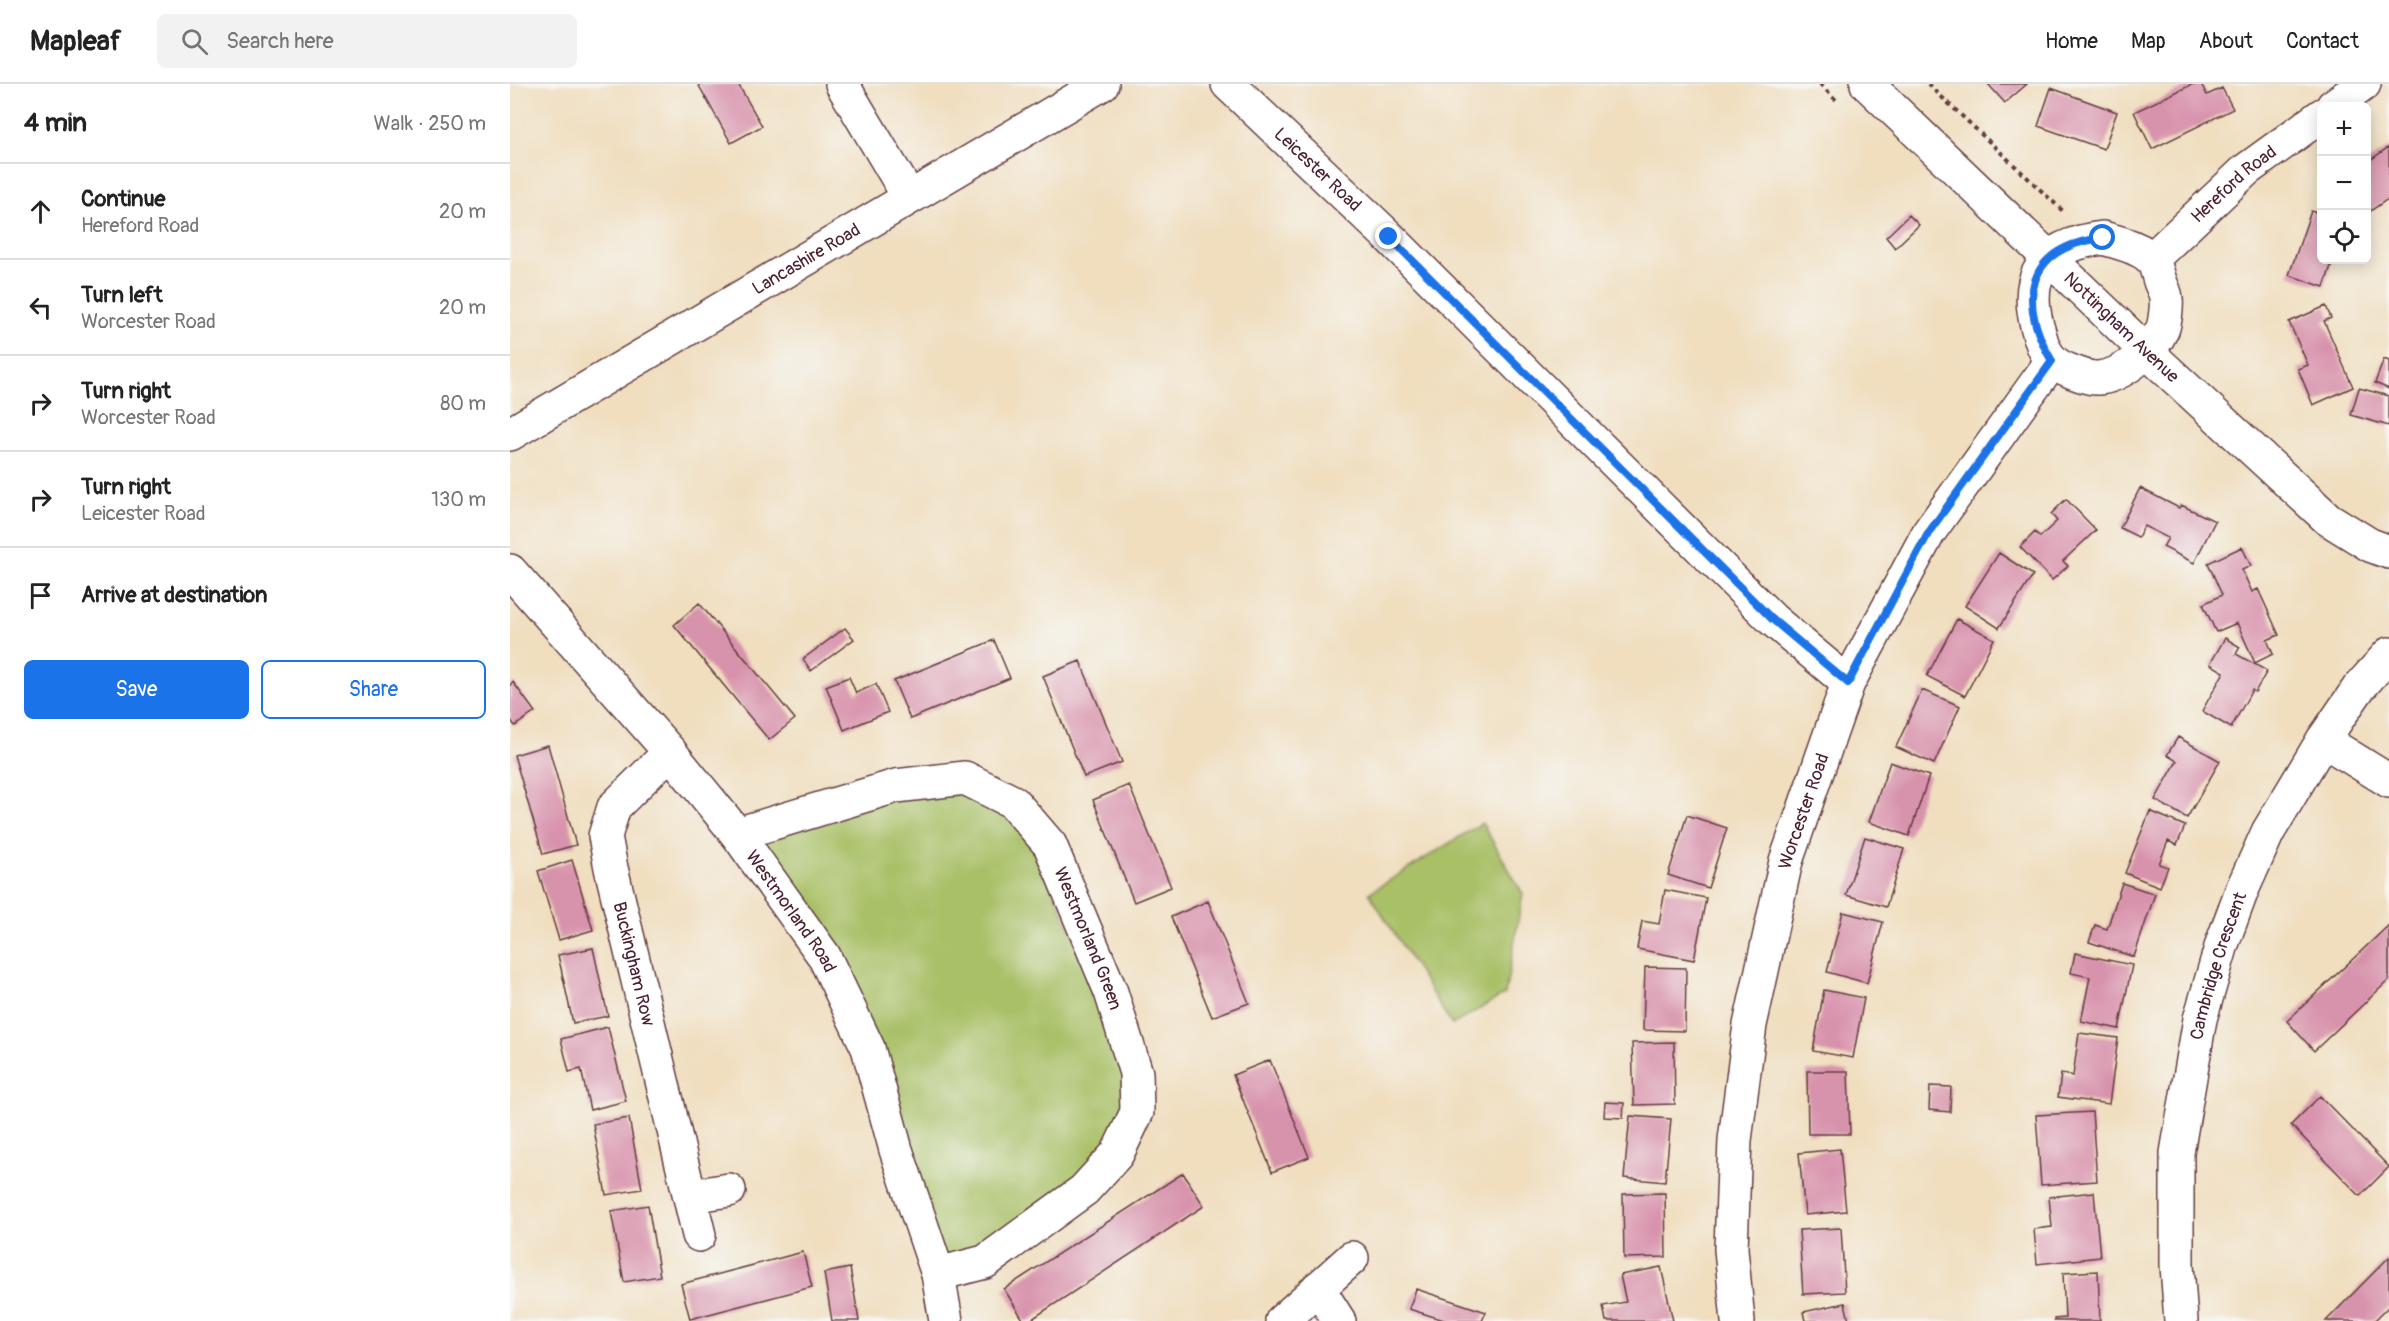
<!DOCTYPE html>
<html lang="en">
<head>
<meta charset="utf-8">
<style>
	body { margin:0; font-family:Pangolin,sans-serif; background:#f2f2f2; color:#222 }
	.controls { position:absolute; right:18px; top:18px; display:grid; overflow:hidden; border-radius:9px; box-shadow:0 3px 15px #0003 }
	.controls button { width:54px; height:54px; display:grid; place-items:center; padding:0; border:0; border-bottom:2px solid #e0e0e0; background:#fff; color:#222; font:30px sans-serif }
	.stop { position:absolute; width:18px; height:18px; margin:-14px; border:4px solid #1a73e8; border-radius:50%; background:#fff }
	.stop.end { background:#1a73e8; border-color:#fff; box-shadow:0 2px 6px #0008 }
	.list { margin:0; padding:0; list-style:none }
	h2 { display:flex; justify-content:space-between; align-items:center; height:78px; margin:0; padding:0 24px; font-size:26px }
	h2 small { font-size:20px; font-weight:400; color:#767676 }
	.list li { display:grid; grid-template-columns:39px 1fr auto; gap:18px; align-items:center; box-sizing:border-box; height:96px; padding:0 24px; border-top:2px solid #e0e0e0 }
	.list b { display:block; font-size:22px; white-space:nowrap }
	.list p { margin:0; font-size:20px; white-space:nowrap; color:#767676 }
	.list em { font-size:20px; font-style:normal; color:#767676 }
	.actions { display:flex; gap:12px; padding:18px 24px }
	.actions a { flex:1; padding:14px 0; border:2px solid #1a73e8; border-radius:9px; text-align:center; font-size:21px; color:#1a73e8 }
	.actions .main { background:#1a73e8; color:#fff }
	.icon { flex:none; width:33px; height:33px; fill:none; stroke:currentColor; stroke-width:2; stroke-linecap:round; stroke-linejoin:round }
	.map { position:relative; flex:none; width:1879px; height:1237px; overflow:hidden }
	header { display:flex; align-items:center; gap:36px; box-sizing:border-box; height:84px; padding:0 30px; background:#fff; border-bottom:2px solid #e0e0e0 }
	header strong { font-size:28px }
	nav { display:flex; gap:33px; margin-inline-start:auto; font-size:21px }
	.search { width:420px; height:54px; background:#f2f2f2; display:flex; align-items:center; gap:15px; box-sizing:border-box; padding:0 21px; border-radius:9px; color:#767676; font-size:22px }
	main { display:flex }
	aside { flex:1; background:#fff }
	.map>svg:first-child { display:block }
	.green { fill:#a8c066; stroke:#797048; stroke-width:1.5 }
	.building { fill:#d893ac }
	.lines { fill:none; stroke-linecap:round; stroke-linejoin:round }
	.minor-casing { stroke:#633c41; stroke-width:36 }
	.path { stroke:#633c41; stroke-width:4; stroke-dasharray:4.5 4.5; stroke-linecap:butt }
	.minor { stroke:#fff; stroke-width:33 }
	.route { stroke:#1a73e8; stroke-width:8 }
	.labels { text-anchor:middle; stroke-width:4.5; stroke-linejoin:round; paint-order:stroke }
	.street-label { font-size:18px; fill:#4a1f2b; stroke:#f6f6f2 }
</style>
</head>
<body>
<header>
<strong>Mapleaf</strong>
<div class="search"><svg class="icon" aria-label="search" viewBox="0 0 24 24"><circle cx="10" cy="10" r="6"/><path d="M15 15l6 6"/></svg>Search here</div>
<nav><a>Home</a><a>Map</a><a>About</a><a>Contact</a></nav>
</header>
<main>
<aside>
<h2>4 min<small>Walk · 250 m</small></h2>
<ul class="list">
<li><svg class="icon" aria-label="ahead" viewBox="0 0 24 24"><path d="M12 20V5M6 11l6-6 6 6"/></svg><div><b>Continue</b><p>Hereford Road</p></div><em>20 m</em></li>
<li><svg class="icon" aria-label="left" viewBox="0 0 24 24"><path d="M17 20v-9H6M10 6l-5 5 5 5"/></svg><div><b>Turn left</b><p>Worcester Road</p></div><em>20 m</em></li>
<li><svg class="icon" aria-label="right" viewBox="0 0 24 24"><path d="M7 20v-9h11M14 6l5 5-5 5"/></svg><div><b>Turn right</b><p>Worcester Road</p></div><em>80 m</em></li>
<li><svg class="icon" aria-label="right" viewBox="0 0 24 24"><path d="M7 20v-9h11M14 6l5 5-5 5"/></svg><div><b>Turn right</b><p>Leicester Road</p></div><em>130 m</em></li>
<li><svg class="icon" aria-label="arrive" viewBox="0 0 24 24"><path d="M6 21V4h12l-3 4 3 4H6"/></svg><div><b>Arrive at destination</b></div></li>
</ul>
<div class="actions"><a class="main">Save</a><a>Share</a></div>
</aside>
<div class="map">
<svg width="1879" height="1237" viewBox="0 0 1879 1237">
	<rect width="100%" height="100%" fill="#f6f6f2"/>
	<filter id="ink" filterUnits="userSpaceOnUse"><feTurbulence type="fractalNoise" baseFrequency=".0167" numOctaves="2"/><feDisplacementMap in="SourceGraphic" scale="12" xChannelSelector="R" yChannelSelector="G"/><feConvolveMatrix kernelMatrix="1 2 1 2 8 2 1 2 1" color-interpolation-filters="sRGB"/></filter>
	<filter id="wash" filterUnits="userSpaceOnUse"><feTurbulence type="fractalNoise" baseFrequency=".008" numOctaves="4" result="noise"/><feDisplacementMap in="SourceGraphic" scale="24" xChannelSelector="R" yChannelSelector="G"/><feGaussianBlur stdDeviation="1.35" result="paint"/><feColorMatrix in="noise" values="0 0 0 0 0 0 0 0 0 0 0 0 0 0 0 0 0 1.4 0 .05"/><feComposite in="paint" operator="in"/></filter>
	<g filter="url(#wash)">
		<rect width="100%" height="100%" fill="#f0debf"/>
		<path class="green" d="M386,702L503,718L626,989L607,1070L428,1190L358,964L227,750Z
			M972,739L1013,810L995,910L942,941L859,809Z"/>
		<g id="blocks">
			<path class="building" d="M188,0H228L252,42L221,59Z
				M1478,0H1517L1495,19Z
				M1683,0H1691L1697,11L1712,4L1723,25L1642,65L1624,28Z
				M1541,4L1607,28L1594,65L1528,42Z
				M1879,63V114L1856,130V79Z
				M1801,127L1812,130V176H1823L1814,203L1779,191Z
				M1399,131L1409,141L1385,164L1376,153Z
				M1816,222L1821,234L1814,237L1843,303L1803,321L1788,285L1798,281L1779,238Z
				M1874,275L1879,277V305L1865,299Z
				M1849,304L1879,312V342L1841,331Z
				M1630,404L1669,424L1671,421L1705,437L1684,479L1653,463L1658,454L1634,442L1628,453L1610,444Z
				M1556,415L1586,446L1553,477L1558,482L1542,496L1510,463L1525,448L1530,453L1547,437L1541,430Z
				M1732,463L1741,482L1732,486L1742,508L1748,505L1769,551L1757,556L1763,570L1745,579L1727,539L1706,548L1693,520L1712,511L1698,479Z
				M1489,469L1523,491L1489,544L1455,522Z
				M189,519L285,635L259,656L164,541Z
				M1447,535L1484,555L1455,612L1417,592Z
				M335,544L344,555L301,587L293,575Z
				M1715,554L1730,563L1726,570L1757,587L1745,608L1742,606L1721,644L1692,627L1714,588L1700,580Z
				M484,556L500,594L400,635L384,597Z
				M570,577L612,678L574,693L533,592Z
				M339,593L346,609L366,600L378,628L334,646L316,602Z
				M3,598L25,628L5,642L0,635V601Z
				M1412,606L1450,622L1424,680L1386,663Z
				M1668,653L1710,677L1677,734L1645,716L1667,677L1657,671Z
				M38,661L66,761L33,770L4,671Z
				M1380,678L1419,692L1399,752L1359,738Z
				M619,701L661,803L624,818L583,716Z
				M1640,727L1675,742L1667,761L1658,757L1649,780L1658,783L1650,803L1615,789Z
				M1177,731L1217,744L1198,804L1158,791Z
				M1355,753L1394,765L1376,823L1336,811Z
				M62,776L83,846L49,856L28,787Z
				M1612,799L1645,810L1624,873L1579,858L1585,841L1597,845Z
				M1155,806L1196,814L1184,876L1127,865L1132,837L1149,840Z
				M698,817L739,919L702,933L661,833Z
				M1333,828L1373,838L1357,899L1317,888Z
				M1879,841V896L1804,967L1777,937Z
				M83,864L98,932L63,939L48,871Z
				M1565,869L1622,881L1609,945L1571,937L1580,893L1561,889Z
				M1135,883L1176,884L1175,947L1133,946Z
				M1314,906L1354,914L1343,974L1303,967Z
				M98,943L116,1017L80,1026L71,985L59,988L51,955Z
				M1569,949L1608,954L1599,1020L1548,1013L1551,990L1563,992Z
				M1164,958L1165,1020L1124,1021L1122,959Z
				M760,976L799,1073L762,1088L723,991Z
				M1297,987H1338L1340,1050H1298Z
				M1420,1002L1441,1003L1440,1028L1419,1026Z
				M1810,1012L1879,1083L1850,1112L1781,1041Z
				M1095,1018L1114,1019L1113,1034L1094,1033Z
				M1582,1028L1587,1097L1531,1101L1526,1031Z
				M1120,1032L1161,1035L1155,1098L1114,1094Z
				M119,1034L132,1105L96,1111L83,1040Z
				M1330,1065L1336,1127L1295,1131L1289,1069Z
				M673,1089L694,1122L519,1237H514L494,1205Z
				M1584,1108L1590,1173L1527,1180L1524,1145L1542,1143L1539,1113Z
				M1155,1109L1156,1173L1114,1174L1113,1110Z
				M138,1121L150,1192L114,1198L101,1127Z
				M1331,1144L1335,1208L1293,1210L1289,1146Z
				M293,1168L302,1203L180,1235L171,1200Z
				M1879,1173V1222L1864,1237H1816Z
				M1151,1183L1163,1237H1096L1093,1222L1116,1218L1110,1191Z
				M340,1184L349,1237H322L314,1189Z
				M1588,1187L1590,1237H1544V1235L1555,1234L1553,1189Z
				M906,1205L976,1228L972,1237H937L899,1225Z
				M1335,1219L1339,1237H1295L1293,1228Z"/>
		</g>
	</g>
	<g filter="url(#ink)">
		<use href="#blocks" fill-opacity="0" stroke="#633c41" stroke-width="1.5"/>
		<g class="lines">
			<defs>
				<g id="minor">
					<path d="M332,0L399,113"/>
					<path id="s1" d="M718,0L879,153L1262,535L1338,599"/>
					<path id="s2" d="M1357,0L1636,267L1818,435L1860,461L1879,468"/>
					<path d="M1823,22L1854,0"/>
					<path d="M1593,154C1607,158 1633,164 1642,176C1646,181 1648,191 1650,197C1652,203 1656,209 1656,215C1657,222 1655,240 1652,246C1643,266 1611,293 1588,294C1578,295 1549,284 1542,276C1536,270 1532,260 1530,252C1511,194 1531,161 1593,154Z"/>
					<path id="s3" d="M1642,175L1736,86L1812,31"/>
					<path id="s4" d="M0,350L592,0"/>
					<path id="s5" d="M0,487L160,668L227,750L314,872L358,964L386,1066L428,1190L436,1237"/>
					<path d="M1813,656L1879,697"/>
					<path id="s6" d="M160,668L104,723L95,752L101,784L189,1151"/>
					<path id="s7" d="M227,750L386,702L455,694L503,718L540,761L601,908L626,989L627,1028L607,1070L574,1106L475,1178L428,1190"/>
					<path d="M181,1112L219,1106"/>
					<path d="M808,1204L829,1237"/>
					<path d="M772,1237L842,1174"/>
					<path id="s8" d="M1228,1237L1221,1165L1225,1056L1240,941L1276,777L1338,599L1419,448L1542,277"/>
					<path id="s9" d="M1671,1237L1667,1181V1069L1690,935L1712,860L1732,806L1758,748L1813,656L1848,605L1879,570"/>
				</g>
			</defs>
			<use href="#minor" class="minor-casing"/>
			<path class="path" d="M1310,0L1326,16
				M1418,0L1555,129"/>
			<use href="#minor" class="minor"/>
		</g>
	</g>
	<g class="lines" filter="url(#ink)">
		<path class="route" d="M879,153L1262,535L1338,599L1419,448L1542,277C1507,217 1515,163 1593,154"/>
	</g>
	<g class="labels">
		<g class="street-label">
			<text dy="6" stroke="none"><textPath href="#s1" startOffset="124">Leicester Road</textPath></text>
			<text dy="6" stroke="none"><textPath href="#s3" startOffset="111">Hereford Road</textPath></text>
			<text dy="6" stroke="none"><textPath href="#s4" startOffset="344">Lancashire Road</textPath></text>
			<text dy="6" stroke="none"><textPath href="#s2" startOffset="352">Nottingham Avenue</textPath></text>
			<text dy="6" stroke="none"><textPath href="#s8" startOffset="518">Worcester Road</textPath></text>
			<text dy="6" stroke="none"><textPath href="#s5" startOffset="442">Westmorland Road</textPath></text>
			<text dy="6" stroke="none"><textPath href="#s7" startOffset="447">Westmorland Green</textPath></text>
			<text dy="6" stroke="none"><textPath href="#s6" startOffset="240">Buckingham Row</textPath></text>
			<text dy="6" stroke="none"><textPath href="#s9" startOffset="360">Cambridge Crescent</textPath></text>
		</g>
	</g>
</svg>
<div class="controls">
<button>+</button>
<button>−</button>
<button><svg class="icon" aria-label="locate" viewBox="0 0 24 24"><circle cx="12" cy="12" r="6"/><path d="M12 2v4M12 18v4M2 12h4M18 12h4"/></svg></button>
</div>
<div class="stop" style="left:1593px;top:154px"></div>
<div class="stop end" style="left:879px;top:153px"></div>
</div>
</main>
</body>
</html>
